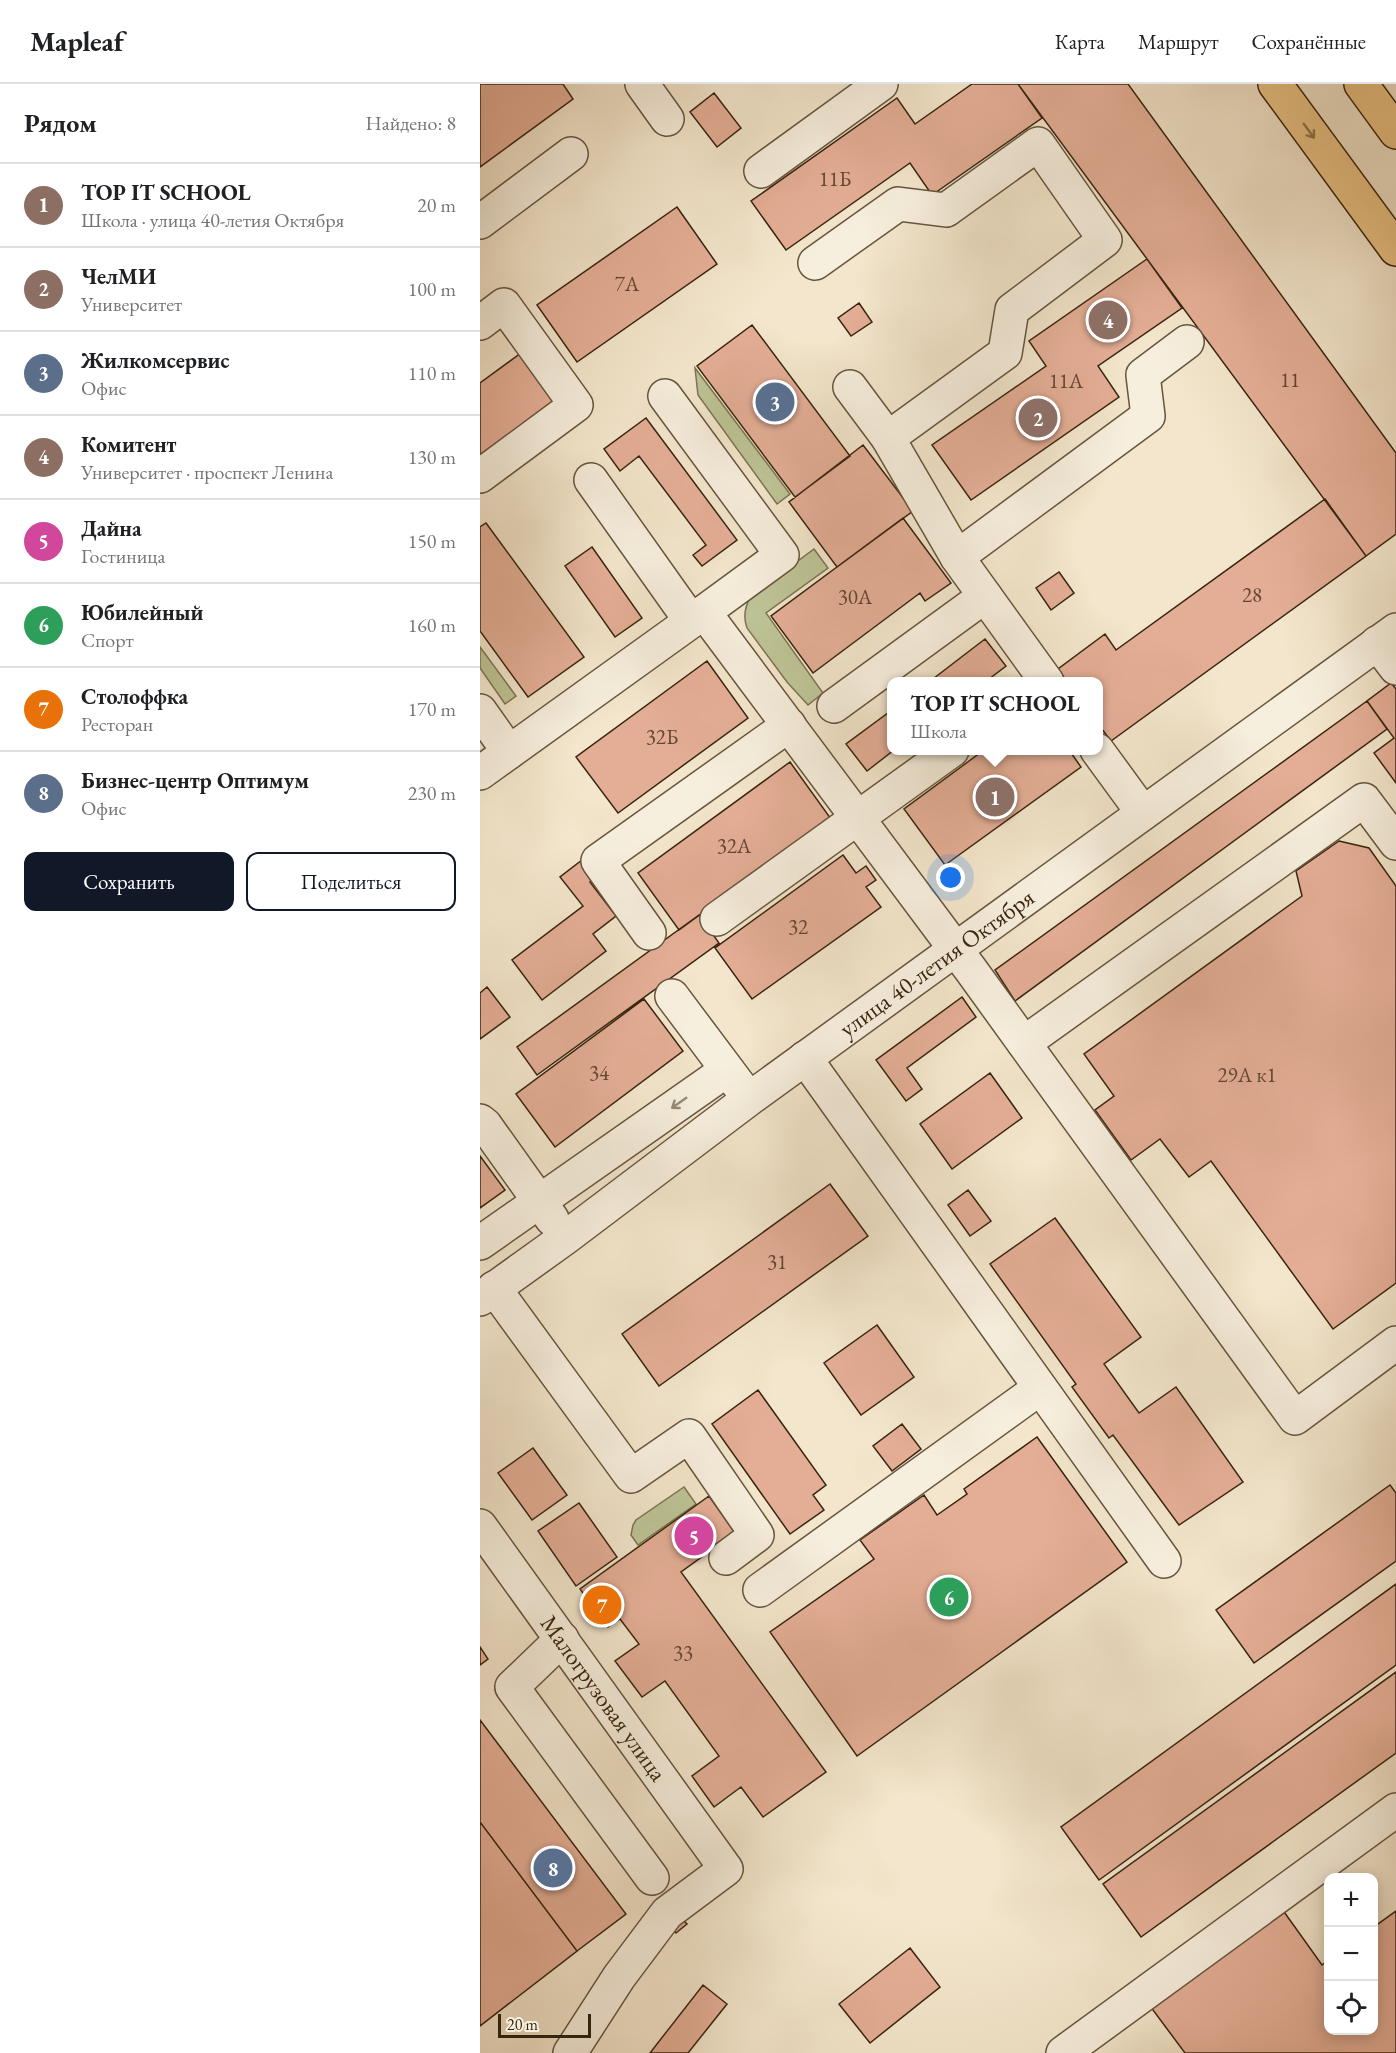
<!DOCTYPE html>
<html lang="ru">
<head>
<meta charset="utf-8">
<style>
	body { margin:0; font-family:"EB Garamond",serif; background:#f2f2f2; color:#202124 }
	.controls { position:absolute; right:18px; bottom:18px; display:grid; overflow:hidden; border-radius:12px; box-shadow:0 3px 15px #0003 }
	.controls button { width:54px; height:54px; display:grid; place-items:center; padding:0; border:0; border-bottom:2px solid #e0e0e0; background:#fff; color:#202124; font:30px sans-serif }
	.scale { position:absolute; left:18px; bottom:15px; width:93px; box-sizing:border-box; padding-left:6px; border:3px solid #38250f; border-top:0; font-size:16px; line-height:21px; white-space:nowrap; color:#38250f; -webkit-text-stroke:4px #f7efde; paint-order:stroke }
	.you { position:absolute; left:471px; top:794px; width:21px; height:21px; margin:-15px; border:4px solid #fff; border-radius:50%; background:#1a73e8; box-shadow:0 0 0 9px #1a73e833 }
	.badge { display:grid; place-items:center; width:39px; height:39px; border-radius:50%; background:#111827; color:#fff; font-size:20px; font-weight:700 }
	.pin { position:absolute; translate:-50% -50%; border:3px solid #fff; box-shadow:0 2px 6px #0006 }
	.popup { position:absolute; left:407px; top:593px; width:216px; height:78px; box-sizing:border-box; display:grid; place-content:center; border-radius:12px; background:#fff; filter:drop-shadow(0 2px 4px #0005); font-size:20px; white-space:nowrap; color:#757577 }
	.popup b { font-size:22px; color:#202124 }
	.popup::after { content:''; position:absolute; left:50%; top:100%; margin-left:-12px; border:12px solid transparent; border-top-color:#fff }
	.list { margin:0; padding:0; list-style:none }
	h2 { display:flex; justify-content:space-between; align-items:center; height:78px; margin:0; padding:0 24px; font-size:26px }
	h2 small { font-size:20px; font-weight:400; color:#757577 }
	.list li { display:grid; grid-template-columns:39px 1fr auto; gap:18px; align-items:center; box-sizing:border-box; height:84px; padding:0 24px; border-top:2px solid #e0e0e0 }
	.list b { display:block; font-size:22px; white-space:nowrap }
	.list p { margin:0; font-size:20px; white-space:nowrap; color:#757577 }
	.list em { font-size:20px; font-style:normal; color:#757577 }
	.actions { display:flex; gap:12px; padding:18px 24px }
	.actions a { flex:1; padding:14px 0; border:2px solid #111827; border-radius:12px; text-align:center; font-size:21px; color:#111827 }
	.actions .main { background:#111827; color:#fff }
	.icon { flex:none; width:33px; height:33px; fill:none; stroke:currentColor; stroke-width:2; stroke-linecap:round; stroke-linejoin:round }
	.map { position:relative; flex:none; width:916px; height:1969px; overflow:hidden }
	header { display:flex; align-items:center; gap:36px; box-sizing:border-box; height:84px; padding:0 30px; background:#fff; border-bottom:2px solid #e0e0e0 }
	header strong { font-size:28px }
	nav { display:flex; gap:33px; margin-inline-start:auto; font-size:21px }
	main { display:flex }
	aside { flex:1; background:#fff }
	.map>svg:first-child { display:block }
	.green { fill:#bec496; stroke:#7b7452; stroke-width:1.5 }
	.building { fill:#e4ae96; stroke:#38250f; stroke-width:1.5 }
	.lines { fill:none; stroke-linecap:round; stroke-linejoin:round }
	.minor-casing { stroke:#67553e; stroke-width:36 }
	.major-casing { stroke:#38250f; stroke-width:36 }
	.minor { stroke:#f7efde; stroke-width:33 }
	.major { stroke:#eac386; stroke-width:33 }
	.oneway { stroke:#91744a }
	.oneway2 { stroke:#988a76 }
	.labels { text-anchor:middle; stroke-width:5; stroke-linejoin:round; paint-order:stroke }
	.number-label { font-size:21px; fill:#634731 }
	.street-label { font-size:24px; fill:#38250f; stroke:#f7efde }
</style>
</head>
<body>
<header>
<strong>Mapleaf</strong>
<nav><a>Карта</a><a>Маршрут</a><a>Сохранённые</a></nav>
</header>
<main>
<aside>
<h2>Рядом<small>Найдено: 8</small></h2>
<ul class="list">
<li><span class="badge" style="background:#8d6e63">1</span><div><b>TOP IT SCHOOL</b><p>Школа · улица 40-летия Октября</p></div><em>20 m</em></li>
<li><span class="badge" style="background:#8d6e63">2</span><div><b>ЧелМИ</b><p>Университет</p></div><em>100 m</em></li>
<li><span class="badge" style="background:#5c6f8a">3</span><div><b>Жилкомсервис</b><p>Офис</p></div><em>110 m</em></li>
<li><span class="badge" style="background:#8d6e63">4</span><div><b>Комитент</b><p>Университет · проспект Ленина</p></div><em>130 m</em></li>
<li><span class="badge" style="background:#d1479c">5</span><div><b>Дайна</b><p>Гостиница</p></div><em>150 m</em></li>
<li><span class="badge" style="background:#2e9e5b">6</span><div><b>Юбилейный</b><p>Спорт</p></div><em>160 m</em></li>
<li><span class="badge" style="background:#e8710a">7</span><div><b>Столоффка</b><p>Ресторан</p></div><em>170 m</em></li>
<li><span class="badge" style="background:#5c6f8a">8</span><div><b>Бизнес-центр Оптимум</b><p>Офис</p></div><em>230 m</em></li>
</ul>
<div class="actions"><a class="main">Сохранить</a><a>Поделиться</a></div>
</aside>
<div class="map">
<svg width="916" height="1969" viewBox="0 0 916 1969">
	<rect width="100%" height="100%" fill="#f3e6cc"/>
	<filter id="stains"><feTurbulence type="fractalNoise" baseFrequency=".00333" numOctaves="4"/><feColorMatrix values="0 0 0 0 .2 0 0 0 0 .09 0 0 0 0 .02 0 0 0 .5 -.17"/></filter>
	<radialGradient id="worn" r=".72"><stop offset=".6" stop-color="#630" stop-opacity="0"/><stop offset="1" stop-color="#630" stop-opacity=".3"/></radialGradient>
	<path class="green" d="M215,284L310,410L297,420L218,311Z
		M334,465L348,484L286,529L343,609L328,621L307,598L267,544C263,533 265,522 271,512Z
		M0,563L36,612L25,620L0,584Z
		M204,1403L216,1420L158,1461L151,1451L153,1441L156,1436Z"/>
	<path class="building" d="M0,0H83L93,15L0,83Z
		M492,0H538L562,34L452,111L430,79L306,166L271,117L417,14L435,40Z
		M538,0H648L916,369V450L886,472Z
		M234,9L261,44L237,63L210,28Z
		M197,123L237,180L97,278L57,221Z
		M667,175L702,224L618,282L639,313L491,416L452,361L566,282L549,257Z
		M379,219L392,238L371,252L358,234Z
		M272,241L370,372L315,413L217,282Z
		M41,269L77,318L0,374V299Z
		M166,334L257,456L222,482L213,471L226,461L159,372L140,387L124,365Z
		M383,361L433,427L357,483L309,418Z
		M845,415L886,472L631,657L618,640V598H587L578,585L625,550L636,566Z
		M423,434L471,499L445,517L440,509L333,589L291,532Z
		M6,439L104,573L48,613L0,547V443Z
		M112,463L162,534L135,553L85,482Z
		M579,488L594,509L571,526L556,504Z
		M505,555L526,582L505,598H449Z
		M227,577L268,634L138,729L96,673Z
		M911,599L916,605V699L894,669L914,654L887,617Z
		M887,617L907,645L535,917L515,886Z
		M412,626V666H414L387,687L366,660Z
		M504,666H589L601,683L465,781L424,725Z
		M310,678L351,735L199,846L158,789Z
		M859,757L889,764L916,802V1199L853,1245L731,1077L709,1093L680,1055L651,1076L615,1026L634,1012L604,970L822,812L816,787Z
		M363,771L376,789L386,782L396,796L386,803L401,823L272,915L235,864Z
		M102,776L115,793L110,798L136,832L113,850L126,867L62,916L32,876L103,822L80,793Z
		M219,831L239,859L57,991L37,963Z
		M7,903L30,933L0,955V909Z
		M482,913L496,933L427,984L442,1005L426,1017L396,976Z
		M164,915L203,967L75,1063L36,1010Z
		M510,989L542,1034L472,1085L440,1040Z
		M0,1072L25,1106L0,1124Z
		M350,1100L388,1152L179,1302L142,1250Z
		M488,1106L511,1137L490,1152L468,1121Z
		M575,1134L661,1253L624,1280L659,1329L696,1303L763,1398L699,1441L633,1351L629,1354L592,1303L596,1300L510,1180Z
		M397,1241L434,1293L381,1331L344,1279Z
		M278,1306L346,1401L333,1411L344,1426L310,1450L232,1340Z
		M422,1340L441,1365L412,1387L393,1362Z
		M557,1353L647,1478L377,1672L290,1548L394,1475L380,1456L444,1411L457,1431L487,1410L484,1405Z
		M53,1364L87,1411L52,1436L18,1389Z
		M910,1401L916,1409V1477L774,1579L736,1526Z
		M229,1412L255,1449L201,1488L346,1688L283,1733L261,1703L234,1723L212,1692L239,1672L185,1597L162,1613L135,1577L159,1560L140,1535L128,1543L100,1505Z
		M99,1419L137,1473L96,1502L58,1447Z
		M916,1500V1581L619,1796L581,1743Z
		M0,1563L8,1575L0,1581Z
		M916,1588V1669L661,1853L623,1800Z
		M0,1636L146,1830L97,1867L0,1738Z
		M0,1738L97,1867L0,1942Z
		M802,1825L842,1881L848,1876V1946H894V1843L916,1827V1969H705L670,1922Z
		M200,1833L207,1840L196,1849L190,1842Z
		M430,1864L460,1903L390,1959L359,1920Z
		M223,1901L247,1920L208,1969H170Z"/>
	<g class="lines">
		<defs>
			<g id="minor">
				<path d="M162,0L187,35"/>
				<path d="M281,87L401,0"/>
				<path d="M0,138L91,70"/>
				<path d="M335,179L418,120L466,126L558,60L625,156L532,226L525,269L408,354L477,473L567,598"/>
				<path d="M0,239L24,221L96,321L0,392"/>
				<path d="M370,303L408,354"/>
				<path d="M185,312L302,471L224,528"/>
				<path d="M111,396L211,537"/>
				<path d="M477,473L668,332L663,291L707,258"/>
				<path d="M897,559L916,584"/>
				<path d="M354,622L505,512"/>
				<path d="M0,627L29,668"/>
				<path d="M617,666L663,729"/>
				<path d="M0,689L224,528L491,886L815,1334L916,1259"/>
				<path d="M237,835L472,666"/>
				<path d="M169,849L118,777L309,641"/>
				<path d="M192,912L261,1004"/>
				<path d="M544,959L884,716L916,759"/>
				<path d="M325,974L684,1477"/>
				<path d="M0,1037L5,1041L72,1135"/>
				<path d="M0,1159L247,986"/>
				<path d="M14,1204L151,1392L209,1352L277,1451L246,1474"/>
				<path id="s1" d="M0,1215L85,1154L269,1015L916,546"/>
				<path id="s2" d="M0,1442L246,1785L187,1829L139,1893L90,1969"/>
				<path d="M280,1506L560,1304"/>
				<path d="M82,1555L32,1603L172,1794"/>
				<path d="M583,1969L916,1726"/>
			</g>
			<path id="major" d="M795,0L916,165
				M881,0L916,48"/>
		</defs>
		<use href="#minor" class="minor-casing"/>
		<use href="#major" class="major-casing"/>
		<use href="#minor" class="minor"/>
		<use href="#major" class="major"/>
	</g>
	<defs><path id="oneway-shaft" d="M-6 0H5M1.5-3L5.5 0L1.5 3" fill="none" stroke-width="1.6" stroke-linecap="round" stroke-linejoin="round" transform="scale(1.5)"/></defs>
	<use class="oneway" href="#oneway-shaft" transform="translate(829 47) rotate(54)"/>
	<use class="oneway2" href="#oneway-shaft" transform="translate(199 1019) rotate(145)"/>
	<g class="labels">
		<g class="number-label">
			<text x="355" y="102">11Б</text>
			<text x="147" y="207">7А</text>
			<text x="810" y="303">11</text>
			<text x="586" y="304">11А</text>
			<text x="772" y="518">28</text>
			<text x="375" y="520">30А</text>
			<text x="182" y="660">32Б</text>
			<text x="254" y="769">32А</text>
			<text x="318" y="850">32</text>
			<text x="119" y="996">34</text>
			<text x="767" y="998">29А к1</text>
			<text x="297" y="1185">31</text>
			<text x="203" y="1576">33</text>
		</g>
		<g class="street-label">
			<text dy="8" stroke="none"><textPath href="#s1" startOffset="567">улица 40-летия Октября</textPath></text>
			<text dy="8" stroke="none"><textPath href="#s2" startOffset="212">Малогрузовая улица</textPath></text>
		</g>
	</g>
	<rect width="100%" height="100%" filter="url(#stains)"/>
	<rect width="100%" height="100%" fill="url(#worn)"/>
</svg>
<div class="controls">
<button>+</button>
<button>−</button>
<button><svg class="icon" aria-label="locate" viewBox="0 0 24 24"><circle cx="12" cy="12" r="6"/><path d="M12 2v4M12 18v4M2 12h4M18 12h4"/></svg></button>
</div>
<div class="scale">20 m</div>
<div class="you"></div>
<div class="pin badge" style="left:515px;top:713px;background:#8d6e63">1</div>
<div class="popup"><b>TOP IT SCHOOL</b>Школа</div>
<div class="pin badge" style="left:558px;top:334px;background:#8d6e63">2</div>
<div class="pin badge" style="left:295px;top:318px;background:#5c6f8a">3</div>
<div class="pin badge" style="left:628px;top:236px;background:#8d6e63">4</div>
<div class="pin badge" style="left:214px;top:1452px;background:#d1479c">5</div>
<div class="pin badge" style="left:469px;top:1513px;background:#2e9e5b">6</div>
<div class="pin badge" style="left:122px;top:1521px;background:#e8710a">7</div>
<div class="pin badge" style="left:73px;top:1784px;background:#5c6f8a">8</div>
</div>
</main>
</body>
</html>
